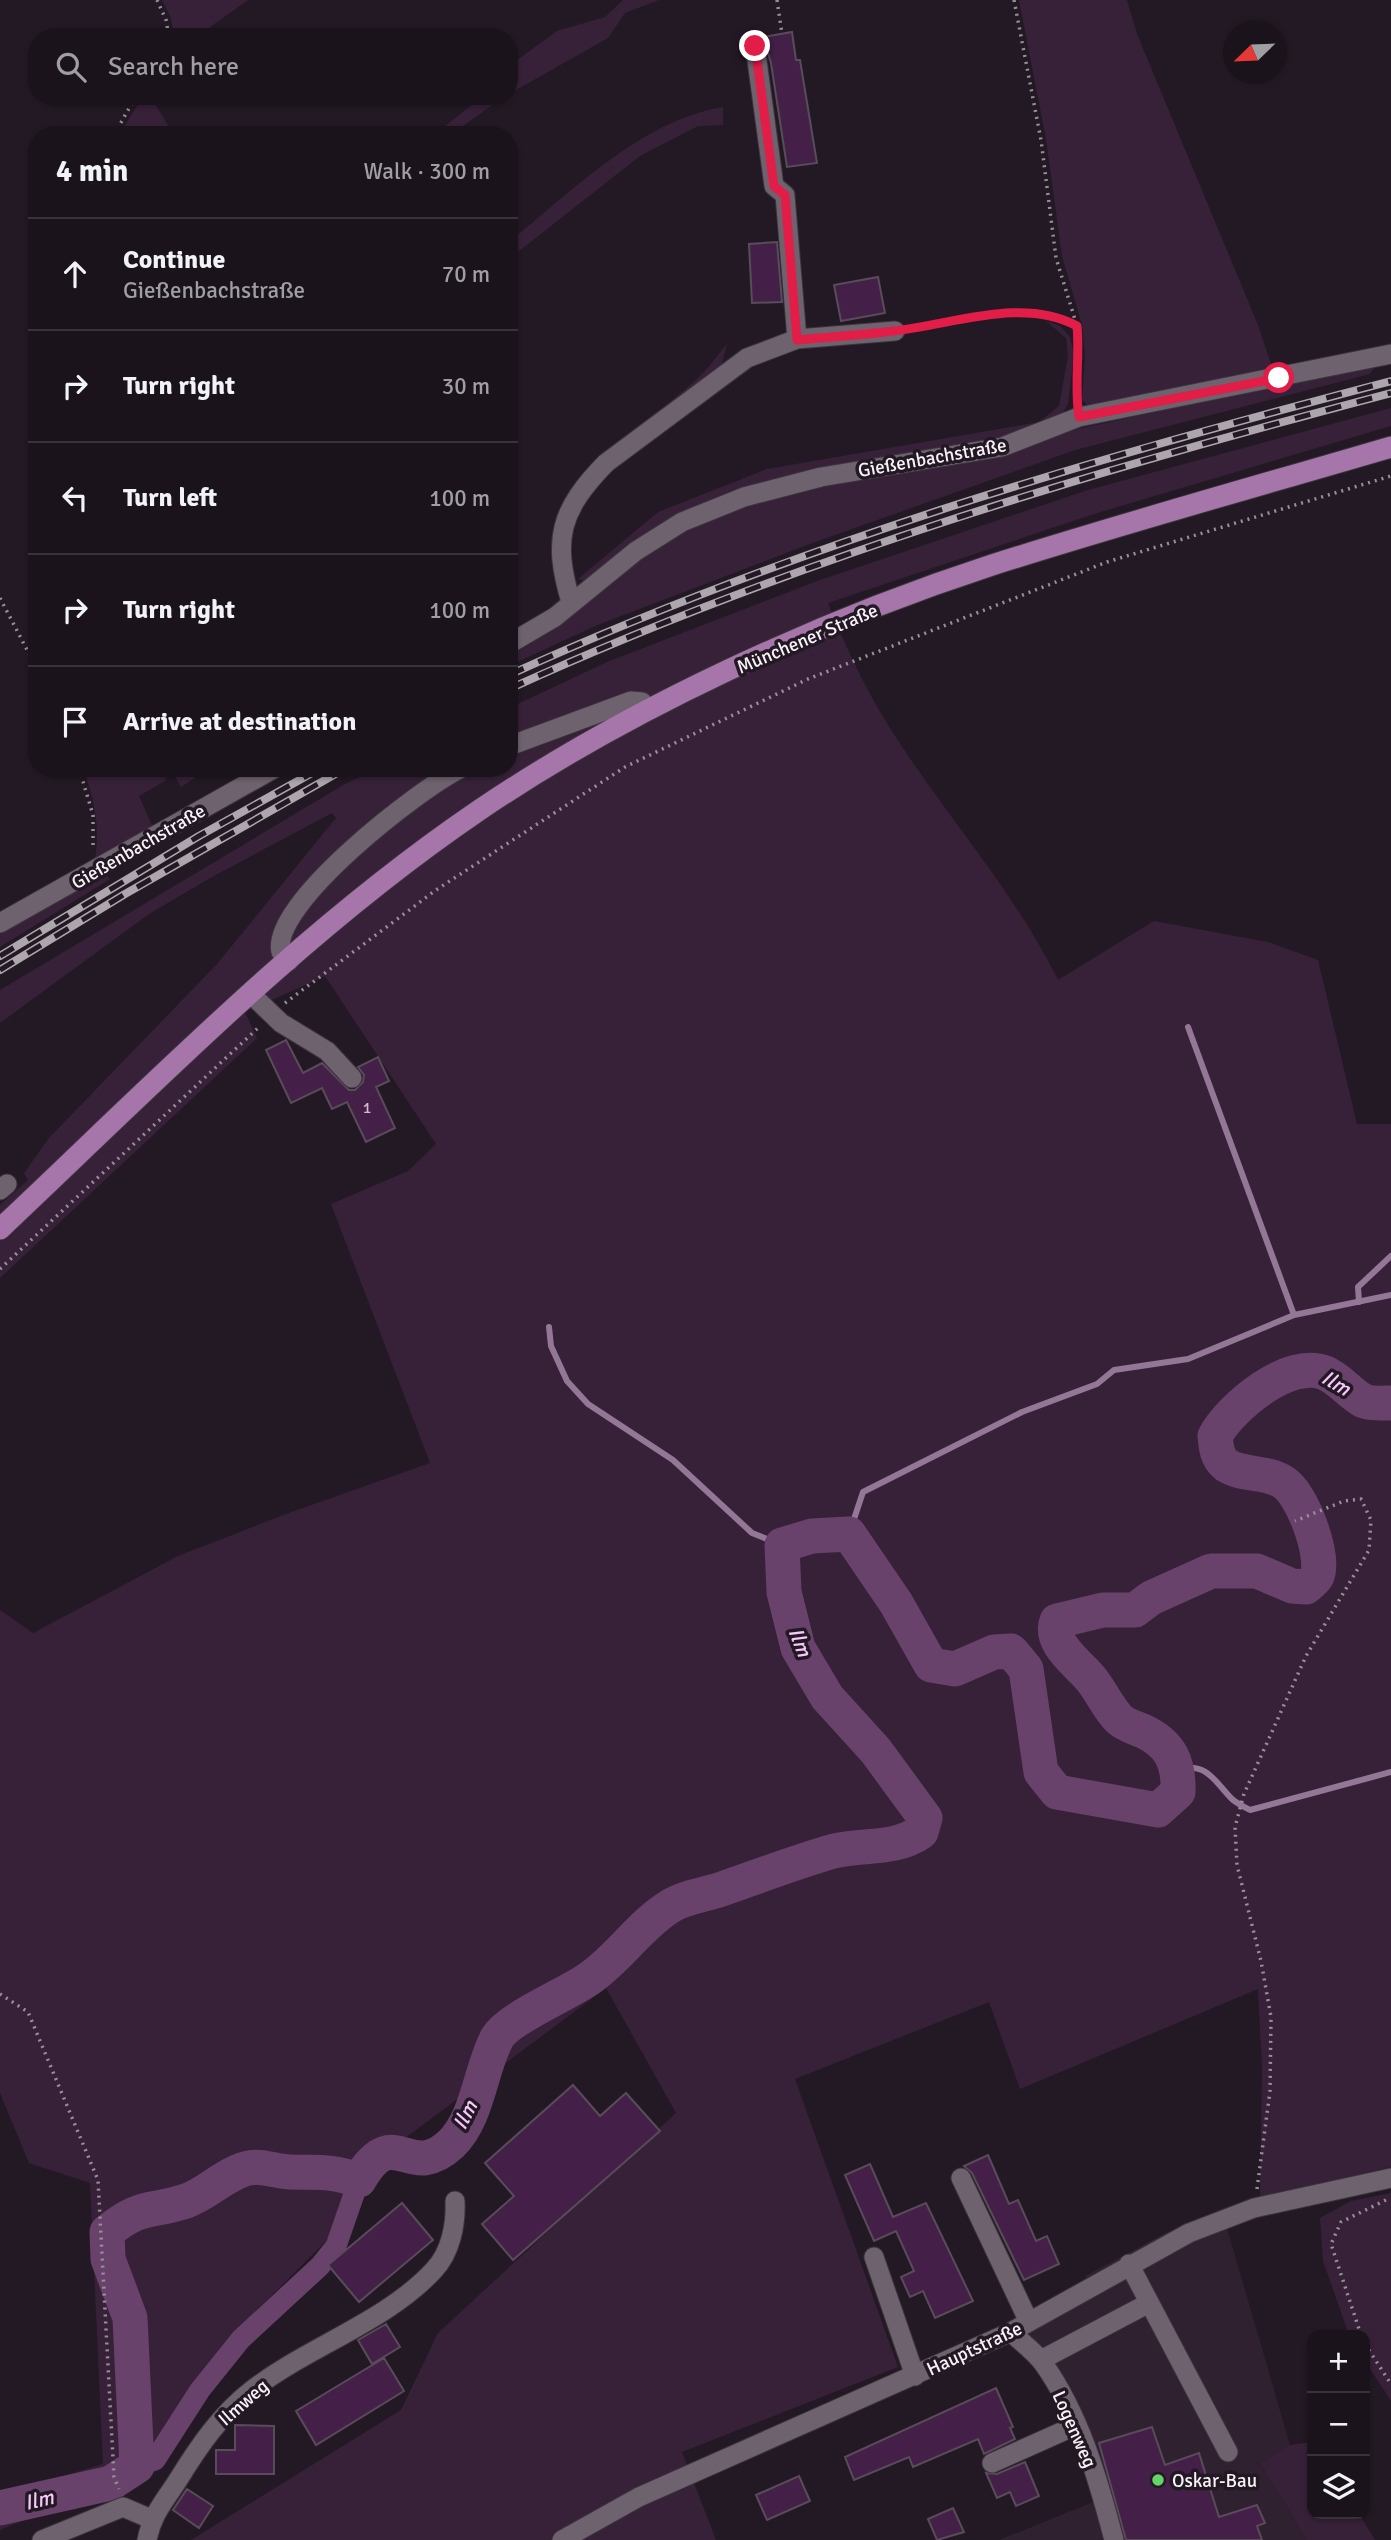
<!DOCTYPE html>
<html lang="en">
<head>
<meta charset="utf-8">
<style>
	body { margin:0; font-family:Signika,sans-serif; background:#272028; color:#f1f3f6 }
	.controls { position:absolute; right:21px; bottom:21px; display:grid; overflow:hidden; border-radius:14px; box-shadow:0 2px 5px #0004 }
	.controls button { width:63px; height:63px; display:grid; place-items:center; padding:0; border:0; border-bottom:2px solid #38323a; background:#1a131b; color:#f1f3f6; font:35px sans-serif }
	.compass { position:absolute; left:1223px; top:21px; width:63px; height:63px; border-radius:50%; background:#1a131b; box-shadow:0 2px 5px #0004; rotate:247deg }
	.stop { position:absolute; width:21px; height:21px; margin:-16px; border:5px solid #e11d48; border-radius:50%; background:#fff }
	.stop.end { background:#e11d48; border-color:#fff; box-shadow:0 2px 7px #0008 }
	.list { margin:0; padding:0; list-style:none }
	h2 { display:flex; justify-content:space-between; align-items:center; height:91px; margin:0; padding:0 28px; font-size:30px }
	h2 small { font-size:23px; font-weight:400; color:#9f9ea3 }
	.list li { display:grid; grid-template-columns:46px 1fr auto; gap:21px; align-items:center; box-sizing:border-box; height:112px; padding:0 28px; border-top:2px solid #38323a }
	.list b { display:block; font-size:26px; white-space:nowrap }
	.list p { margin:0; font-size:23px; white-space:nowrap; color:#9f9ea3 }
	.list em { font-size:23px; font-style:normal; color:#9f9ea3 }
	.icon { flex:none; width:38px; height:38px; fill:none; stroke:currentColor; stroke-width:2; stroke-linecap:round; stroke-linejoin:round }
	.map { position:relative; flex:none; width:1391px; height:2540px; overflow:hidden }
	.search { position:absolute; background:#1a131b; box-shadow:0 2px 5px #0004; left:28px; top:28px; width:490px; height:77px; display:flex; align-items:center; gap:18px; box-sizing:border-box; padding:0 24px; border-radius:28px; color:#9f9ea3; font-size:26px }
	.panel { position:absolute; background:#1a131b; box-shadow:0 2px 5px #0004; left:28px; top:126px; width:490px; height:651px; border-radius:28px }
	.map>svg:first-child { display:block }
	.built { fill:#2f2130 }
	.green { fill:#372138 }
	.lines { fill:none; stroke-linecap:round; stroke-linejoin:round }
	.stream { stroke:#947796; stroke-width:6 }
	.canal { stroke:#68426b; stroke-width:21 }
	.river { stroke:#68426b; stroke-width:35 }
	.building { fill:#442048; stroke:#584c59; stroke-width:2 }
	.minor-casing { stroke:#3b343c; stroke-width:21 }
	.major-casing { stroke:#3b343c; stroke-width:23 }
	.path { stroke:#989098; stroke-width:3.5; stroke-dasharray:2 5; stroke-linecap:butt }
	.minor { stroke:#6e626f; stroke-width:19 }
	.major { stroke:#a676aa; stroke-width:21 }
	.rail-casing { stroke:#aea6ae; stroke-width:8 }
	.rail { stroke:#231924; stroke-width:5; stroke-dasharray:16; stroke-linecap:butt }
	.route { stroke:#e11d48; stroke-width:9 }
	.poi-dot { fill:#65d467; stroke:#231924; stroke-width:2.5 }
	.labels { text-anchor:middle; stroke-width:7; stroke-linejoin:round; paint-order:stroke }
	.number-label { font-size:16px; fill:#ccbecd }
	.street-label { font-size:19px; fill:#f9f2f9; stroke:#231924 }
	.poi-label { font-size:19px; fill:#f9f2f9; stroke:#231924; text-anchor:start }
	.water-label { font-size:21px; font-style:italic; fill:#f9c7fc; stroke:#231924 }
</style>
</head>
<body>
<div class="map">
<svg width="1391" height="2540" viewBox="0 0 1391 2540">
	<rect width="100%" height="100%" fill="#231924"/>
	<path class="built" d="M1222,2211L1290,2445L1260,2463L1307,2540H999L1103,2498L1077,2425L1011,2332L1089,2287L1085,2276L1164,2234Z"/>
	<path class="green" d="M162,0H248L196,37H174L171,18Z
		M623,0H659L625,13L608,38L509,94V66L557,31L605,17Z
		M1019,0H1127L1137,34L1258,325L1274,373L1092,409L1082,400L1085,355L1082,325L1062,256L1046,139Z
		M143,96H150L174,135H119Z
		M483,96H505L450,135H434Z
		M723,107V125L698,126L640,156L509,259V242C573,191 640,121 723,107Z
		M1046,321L1060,326L1070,337L1074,355L1068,404L1060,418L1001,441L742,490L586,581L578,579L658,512L767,469L1039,422L1059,406L1068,356L1066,338Z
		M727,344L720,372L655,419L562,506C598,445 650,423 699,377C710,367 718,354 727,344Z
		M1377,364L1370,374L1075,450L807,545L595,626L509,666V649L640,555L685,529L746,505L824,485L1003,454L1078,429Z
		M1391,408V426L1094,514L828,603C848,653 871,701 901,745C953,824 1016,895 1058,980L1154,921L1268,942L1318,960L1357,1124H1391V2167L1260,2197L1262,2069L1258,1989L1020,2089L989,2002L795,2079L898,2367L682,2452L716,2540H191L401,2410L438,2333L676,2113L606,1988L365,2168L342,2225L242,2325L142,2472L0,2530V2495L103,2464L90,2183L29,2163L0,2093V1610L33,1633L178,1556L286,1514L430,1463L331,1204L408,1171L436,1144L325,976L245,1012L257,1038L0,1278V1205L28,1180L24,1173L49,1138L217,964L336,818L332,813L212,877L149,914L0,1023V990L345,784L379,768H509V708L607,662L820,580L1088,490Z
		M83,768H210L181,787L171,769L165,781L139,796L154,830L94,864C101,830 95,801 83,768Z
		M106,874L110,879L0,947V931Z
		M1391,2193V2401L1365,2361V2335H1349L1323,2261L1320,2218L1351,2201Z
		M1312,2442V2514H1359L1375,2540H1307L1260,2463L1290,2445Z"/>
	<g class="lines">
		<path class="stream" d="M1188,1027L1294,1315
			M1359,1302L1358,1287L1391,1256
			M549,1327L551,1346L567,1381L588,1404L673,1460L752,1533L782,1545
			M849,1534L863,1492L1022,1412L1097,1384L1114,1370L1188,1359L1294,1315L1391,1295
			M1179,1769C1207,1763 1213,1779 1230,1797C1235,1803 1243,1806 1250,1810L1391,1772"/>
		<path class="canal" d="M137,2466L155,2460L200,2390L241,2339L320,2266L336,2246L359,2180"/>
		<path class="river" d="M0,2508L111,2483L137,2466L130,2318L108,2259L107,2232C141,2204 149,2213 186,2201C205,2194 219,2180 237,2172C258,2162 269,2171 290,2172C320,2173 328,2170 359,2180C395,2119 408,2184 451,2144C478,2118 480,2070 497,2038C508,2018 570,1993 590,1978C619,1958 639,1926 669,1907C682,1898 703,1895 719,1890C757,1877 795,1862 834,1851C864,1844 895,1850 921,1832L925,1818L876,1751L827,1697L798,1648L784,1592L782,1545L812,1536L849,1534L896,1603L931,1665L955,1669L994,1652L1011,1651L1026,1669L1041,1772L1057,1792L1158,1810L1178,1792C1179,1763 1171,1744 1143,1731C1136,1728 1125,1725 1119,1719C1108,1708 1101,1691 1091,1679C1079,1664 1048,1643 1057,1621L1103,1610H1135L1151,1598L1211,1571H1257L1292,1586L1306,1587C1310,1584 1315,1580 1317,1576C1325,1555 1302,1493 1283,1482C1266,1471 1243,1476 1226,1465C1217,1458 1216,1447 1215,1436C1231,1407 1289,1358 1325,1373C1340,1379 1350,1394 1364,1401C1371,1404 1383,1403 1391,1403"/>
	</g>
	<path class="building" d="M792,32L796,60H800L817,163L787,167L771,63L763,37Z
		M777,242L782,302L752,303L749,244Z
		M878,277L885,313L841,321L834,285Z
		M286,1040L303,1073L322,1063L349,1090H355L363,1082L364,1075L358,1067L378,1057L389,1081L376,1087L395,1128L366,1142L347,1102L332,1109L322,1088L291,1103L266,1050Z
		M573,2085L600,2116L626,2093L660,2131L513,2260L482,2224L514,2196L485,2163Z
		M988,2155L1009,2204L1018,2200L1036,2241L1047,2236L1059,2264L1024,2280L972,2173L964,2166Z
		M870,2164L893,2217L926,2203L973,2301L935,2318L923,2291L910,2297L901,2277L914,2271L896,2231L874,2241L845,2175Z
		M402,2203L433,2240L359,2302L328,2265Z
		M386,2324L400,2347L372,2364L358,2340Z
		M384,2358L404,2391L316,2445L296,2411Z
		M996,2388L1013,2427L1010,2428L1015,2439L984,2454L978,2439L913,2467L909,2457L854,2480L845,2457Z
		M235,2425L274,2426V2474H216V2450H235Z
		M1152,2427L1165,2465L1199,2453L1219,2517L1257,2505L1265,2523L1257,2526L1262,2540H1126L1099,2443Z
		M1025,2462L1039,2496L1016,2506L1010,2492L997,2498L986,2473L997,2474Z
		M799,2476L810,2501L767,2520L756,2495Z
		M187,2489L213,2506L199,2528L173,2510Z
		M953,2508L964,2532L937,2540L928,2519Z"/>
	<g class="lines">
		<defs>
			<path id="minor" d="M755,46L774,186L785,195L797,339
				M571,602C552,539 560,510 606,463L747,358L797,339L895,331
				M509,644L555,617L636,551L682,522L744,497L821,477L1002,447L1079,417L1391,354
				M509,746L631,701L642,702L648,710
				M0,923L275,768
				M289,961L281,952C269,905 421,787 462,768
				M251,994L281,1023L327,1051L352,1078
				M0,1190L7,1184
				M961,2178L1029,2322
				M874,2257L915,2376
				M1129,2264L1228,2452
				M1011,2332C1021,2342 1034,2351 1043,2363C1080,2415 1098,2479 1114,2540
				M1041,2360L1149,2303
				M992,2463L1077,2425
				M42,2540L123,2507L151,2519
				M147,2540C152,2514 164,2502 178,2480C199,2446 221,2414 252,2390C309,2346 386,2322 434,2270C451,2252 456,2224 455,2201
				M562,2540L639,2497L1011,2332L1189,2233L1254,2208L1391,2178"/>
			<path id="major" d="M0,1229C153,1085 303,930 478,811C628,709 820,621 992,565C1124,523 1258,486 1391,447"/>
		</defs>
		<use href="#minor" class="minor-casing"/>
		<use href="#major" class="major-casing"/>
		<path class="path" d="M157,0L166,20L169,37
			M777,0L782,34
			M1014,0L1041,140L1056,258L1077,326L1080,355L1077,397
			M114,135L136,96
			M914,328C963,319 1029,299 1075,325
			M0,598L37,669
			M79,768L93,815V849
			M285,1003L436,890L625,767L808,679L1107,562L1391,476
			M0,1269L259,1027
			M0,1994L28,2012L98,2180L114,2477L119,2489
			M1257,2189L1270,2091L1271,2017L1261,1961L1237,1865L1235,1827L1244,1794L1306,1656L1369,1550L1371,1520L1361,1499L1344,1501L1295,1521
			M1361,2335L1331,2244L1341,2222L1386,2200
			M1365,2344L1391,2384"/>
		<use href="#minor" class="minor"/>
		<use href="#major" class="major"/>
		<defs>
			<path id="rail" d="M509,675C792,546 1091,459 1391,381
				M509,689C792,560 1090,472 1391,393
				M0,956L199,836L321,768
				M0,970L125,894L346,768"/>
		</defs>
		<use href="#rail" class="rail-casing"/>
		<use href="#rail" class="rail"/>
	</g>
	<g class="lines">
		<path class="route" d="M755,46L774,186L785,195L797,340C829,337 861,335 893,331C951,325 1023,296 1077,326C1080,357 1074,387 1079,417L1279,378"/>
	</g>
	<circle class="poi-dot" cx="1158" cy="2480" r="7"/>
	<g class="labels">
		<g class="number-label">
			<text x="367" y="1113">1</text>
		</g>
		<g class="street-label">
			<text transform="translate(932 457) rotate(-10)" y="7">Gießenbachstraße</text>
			<text transform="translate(807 638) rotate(-23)" y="7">Münchener Straße</text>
			<text transform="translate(138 846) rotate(-30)" y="7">Gießenbachstraße</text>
			<text transform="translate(974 2348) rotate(-25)" y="7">Hauptstraße</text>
			<text transform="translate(243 2402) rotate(-41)" y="7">Ilmweg</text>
			<text transform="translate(1075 2429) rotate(66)" y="7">Logenweg</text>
		</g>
		<g class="poi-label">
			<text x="1172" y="2487">Oskar-Bau</text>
		</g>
		<g class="water-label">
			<text transform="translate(1336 1383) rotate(30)" y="7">Ilm</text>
			<text transform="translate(800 1642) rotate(69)" y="7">Ilm</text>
			<text transform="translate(465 2115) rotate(-63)" y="7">Ilm</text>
			<text transform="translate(39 2500) rotate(-13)" y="7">Ilm</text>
		</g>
	</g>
</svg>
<div class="controls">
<button>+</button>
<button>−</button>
<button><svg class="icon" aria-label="layers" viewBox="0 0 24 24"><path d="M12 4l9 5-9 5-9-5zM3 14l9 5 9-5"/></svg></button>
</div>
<svg class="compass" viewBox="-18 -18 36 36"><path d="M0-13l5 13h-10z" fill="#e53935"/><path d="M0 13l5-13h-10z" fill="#9f9ea3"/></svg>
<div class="stop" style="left:1279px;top:378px"></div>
<div class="stop end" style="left:755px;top:46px"></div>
<div class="search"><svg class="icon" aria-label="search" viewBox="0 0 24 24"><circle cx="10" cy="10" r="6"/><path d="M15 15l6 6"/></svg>Search here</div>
<section class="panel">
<h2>4 min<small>Walk · 300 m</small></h2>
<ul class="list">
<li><svg class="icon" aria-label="ahead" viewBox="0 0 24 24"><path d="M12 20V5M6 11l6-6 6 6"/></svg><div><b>Continue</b><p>Gießenbachstraße</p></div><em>70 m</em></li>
<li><svg class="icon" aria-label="right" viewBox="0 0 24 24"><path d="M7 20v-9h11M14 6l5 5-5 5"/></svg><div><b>Turn right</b></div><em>30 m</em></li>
<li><svg class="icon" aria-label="left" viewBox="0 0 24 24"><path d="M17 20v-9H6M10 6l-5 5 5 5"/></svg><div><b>Turn left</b></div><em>100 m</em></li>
<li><svg class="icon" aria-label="right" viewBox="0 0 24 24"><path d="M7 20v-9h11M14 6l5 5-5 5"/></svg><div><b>Turn right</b></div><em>100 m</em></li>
<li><svg class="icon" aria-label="arrive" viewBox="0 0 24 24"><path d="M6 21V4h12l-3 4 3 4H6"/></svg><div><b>Arrive at destination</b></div></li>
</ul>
</section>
</div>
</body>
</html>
